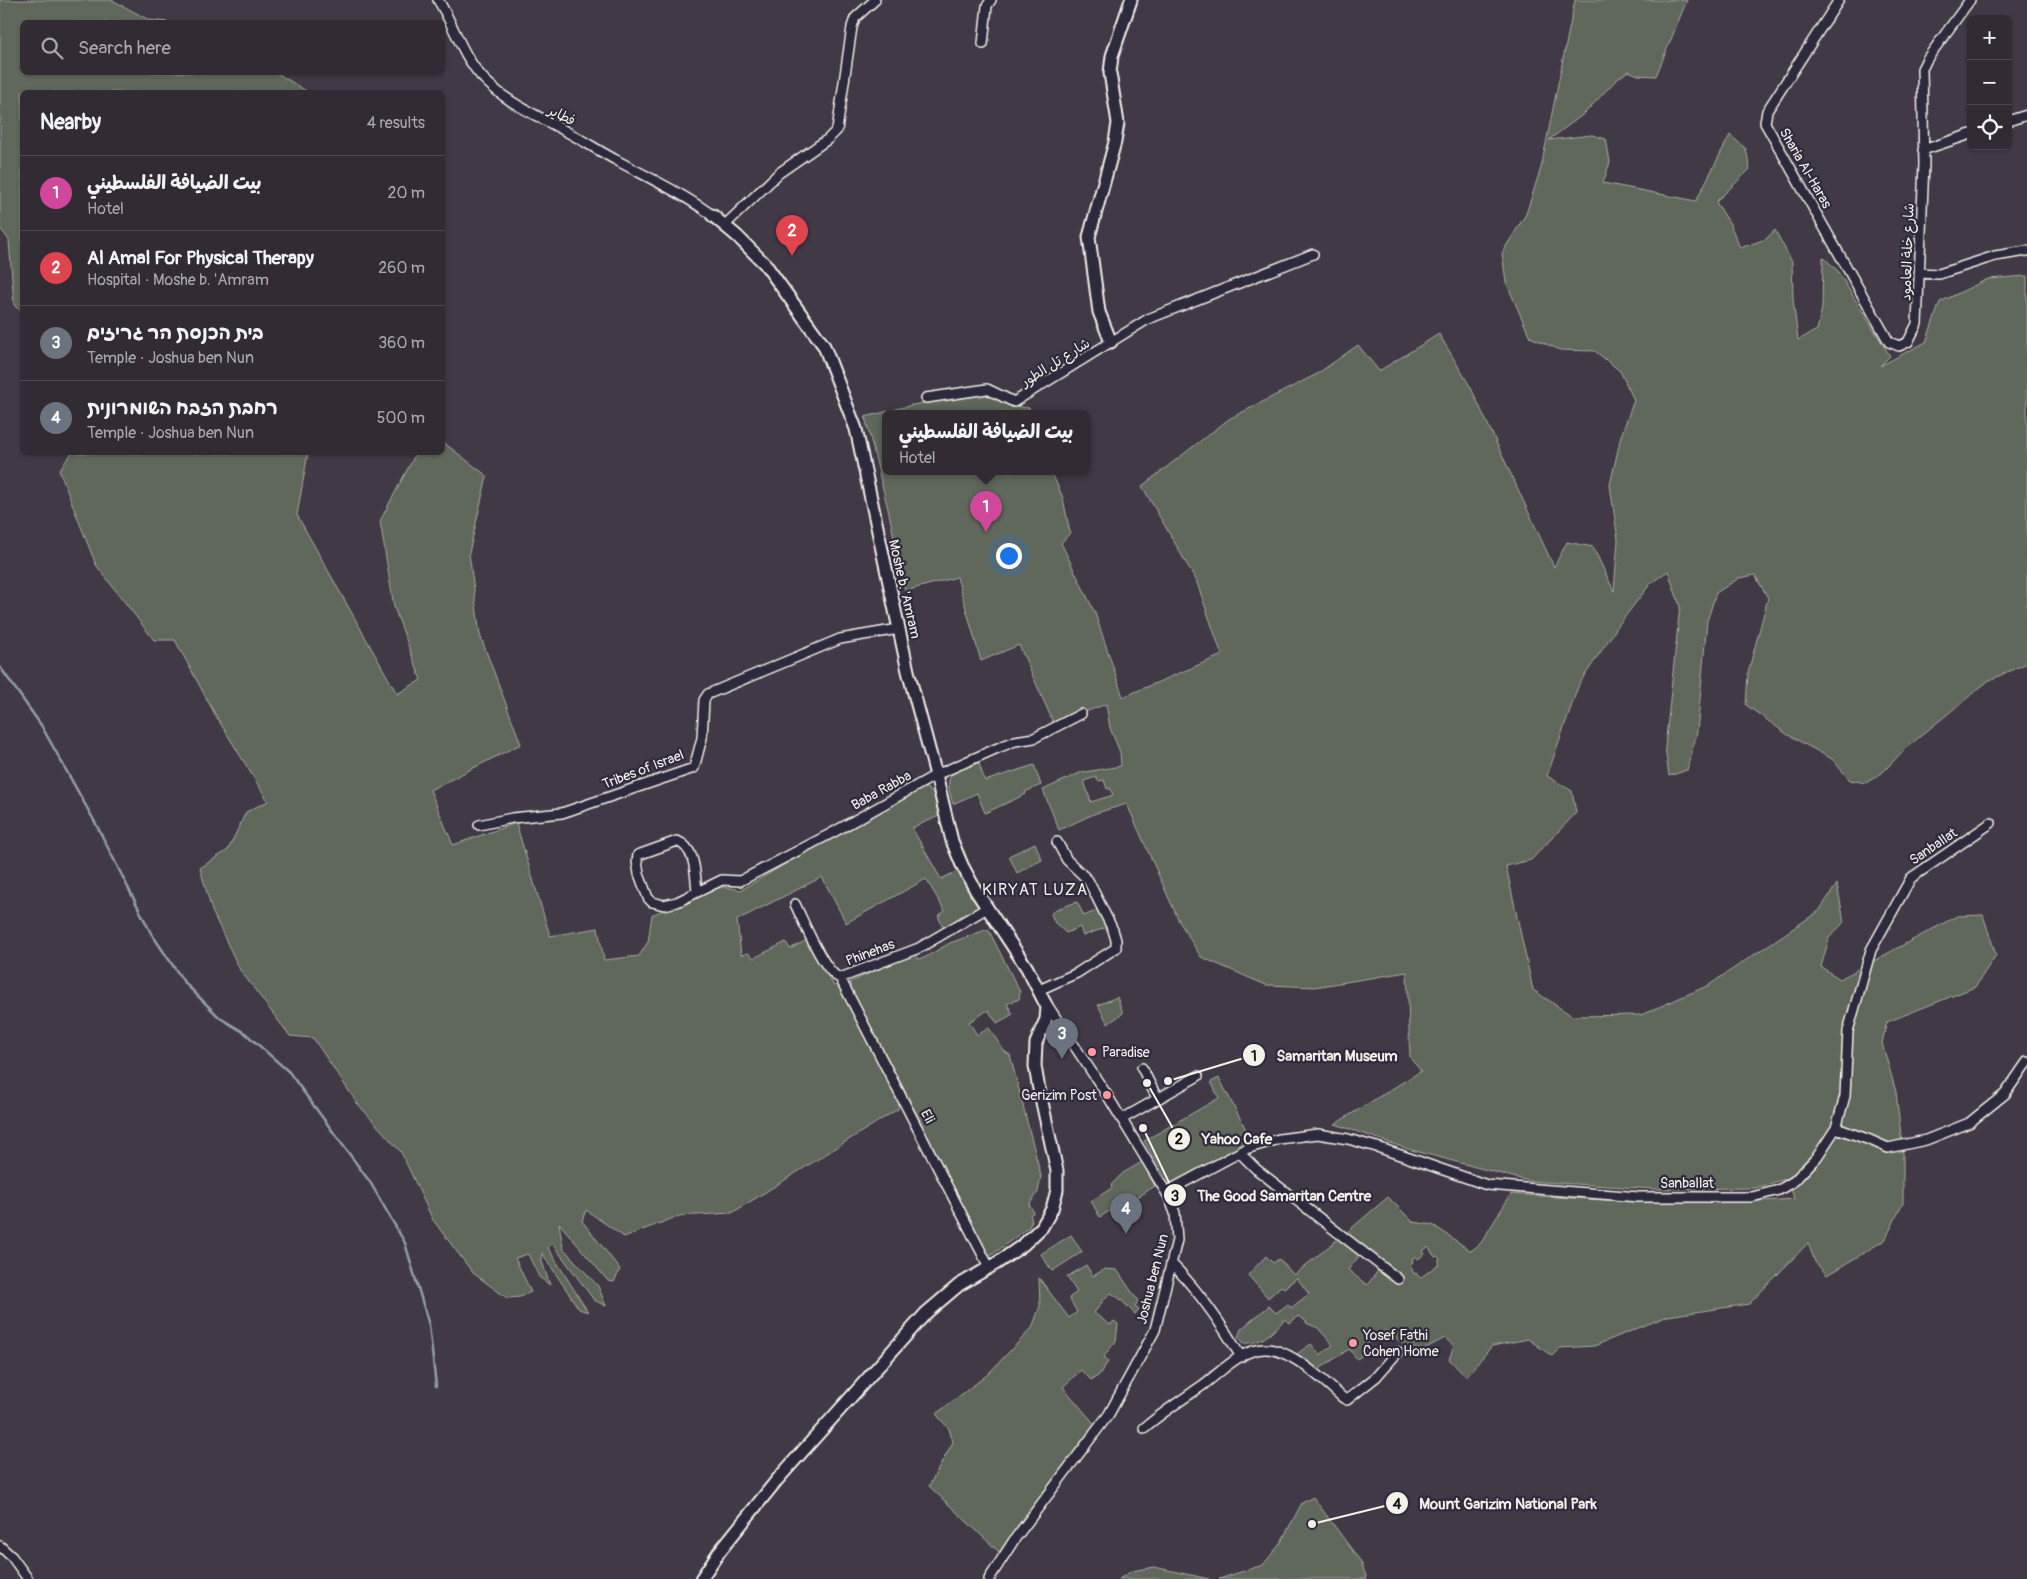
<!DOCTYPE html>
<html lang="en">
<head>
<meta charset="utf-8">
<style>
	body { margin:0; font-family:Pangolin,"Playpen Sans Arabic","Playpen Sans Hebrew",sans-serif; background:#3a333c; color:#f1f3f6 }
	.controls { position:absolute; right:15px; top:15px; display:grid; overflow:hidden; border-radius:8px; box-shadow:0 1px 4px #0004 }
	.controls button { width:45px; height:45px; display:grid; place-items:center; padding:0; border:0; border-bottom:1px solid #4d474f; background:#322b34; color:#f1f3f6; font:25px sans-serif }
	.you { position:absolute; left:1008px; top:555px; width:18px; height:18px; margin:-12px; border:4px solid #fff; border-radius:50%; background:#1a73e8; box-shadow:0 0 0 8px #1a73e833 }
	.badge { display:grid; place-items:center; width:32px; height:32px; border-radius:50%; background:#8abfa5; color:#fff; font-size:16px; font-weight:700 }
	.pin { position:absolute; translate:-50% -41px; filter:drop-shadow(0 1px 2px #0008) }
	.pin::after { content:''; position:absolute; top:26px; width:18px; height:15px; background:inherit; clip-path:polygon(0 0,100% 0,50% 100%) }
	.popup { position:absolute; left:882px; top:410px; width:208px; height:65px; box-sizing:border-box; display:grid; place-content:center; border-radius:8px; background:#322b34; filter:drop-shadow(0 1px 4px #0005); font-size:16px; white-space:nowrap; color:#a8a7ac }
	.popup b { font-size:19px; color:#f1f3f6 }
	.popup::after { content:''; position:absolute; left:50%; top:100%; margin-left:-10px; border:10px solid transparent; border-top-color:#322b34 }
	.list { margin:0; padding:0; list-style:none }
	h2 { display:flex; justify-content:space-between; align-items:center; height:65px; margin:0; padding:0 20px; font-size:21px }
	h2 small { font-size:16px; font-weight:400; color:#a8a7ac }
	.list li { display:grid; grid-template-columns:32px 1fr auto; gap:15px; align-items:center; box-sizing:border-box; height:75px; padding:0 20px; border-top:1px solid #4d474f }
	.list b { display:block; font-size:19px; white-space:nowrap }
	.list p { margin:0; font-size:16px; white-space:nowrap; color:#a8a7ac }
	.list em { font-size:16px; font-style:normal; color:#a8a7ac }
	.icon { flex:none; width:28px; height:28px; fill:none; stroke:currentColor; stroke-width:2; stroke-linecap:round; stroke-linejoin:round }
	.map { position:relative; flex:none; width:2027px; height:1579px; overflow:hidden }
	.search { position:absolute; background:#322b34; box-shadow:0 1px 4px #0004; left:20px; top:20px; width:425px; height:55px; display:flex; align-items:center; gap:12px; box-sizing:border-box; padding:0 18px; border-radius:8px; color:#a8a7ac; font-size:19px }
	.panel { position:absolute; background:#322b34; box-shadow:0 1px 4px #0004; left:20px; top:90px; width:425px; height:365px; border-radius:8px }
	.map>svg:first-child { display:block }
	.green { fill:#5e675a; stroke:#a9aca1; fill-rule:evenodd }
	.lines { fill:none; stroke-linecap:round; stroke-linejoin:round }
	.stream { stroke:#929fa7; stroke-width:2.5 }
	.minor-casing { stroke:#f4f1e8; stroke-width:12 }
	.tertiary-casing { stroke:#f4f1e8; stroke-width:15 }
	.minor { stroke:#2f2a3d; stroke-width:9 }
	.tertiary { stroke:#2f2a3d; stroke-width:11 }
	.poi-dot { fill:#ff9aa2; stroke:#2f2a3d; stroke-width:2 }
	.labels { text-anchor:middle; stroke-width:4.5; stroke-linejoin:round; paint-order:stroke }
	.street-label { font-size:14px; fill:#f4f1e8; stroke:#2f2a3d }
	.poi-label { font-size:14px; fill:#f4f1e8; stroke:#2f2a3d; text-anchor:start }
	.quarter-label { font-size:16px; letter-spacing:1px; fill:#f4f1e8; stroke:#2f2a3d }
	.leader { fill:none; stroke:#f4f1e8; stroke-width:2 }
	.callout-dot { fill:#f4f1e8; stroke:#2f2a3d; stroke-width:2 }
	.mark-label { font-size:15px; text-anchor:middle; font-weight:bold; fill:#111 }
	.callout-label { font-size:15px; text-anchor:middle; font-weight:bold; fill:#f4f1e8; stroke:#2f2a3d; stroke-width:4.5; stroke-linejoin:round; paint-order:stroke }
</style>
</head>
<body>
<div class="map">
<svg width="2027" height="1579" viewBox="0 0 2027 1579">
	<rect width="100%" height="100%" fill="#423946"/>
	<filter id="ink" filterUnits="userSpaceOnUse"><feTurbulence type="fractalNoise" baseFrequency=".02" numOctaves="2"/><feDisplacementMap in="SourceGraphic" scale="10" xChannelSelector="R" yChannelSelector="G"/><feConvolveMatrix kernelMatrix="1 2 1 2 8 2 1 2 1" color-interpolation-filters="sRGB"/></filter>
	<g filter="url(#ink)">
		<path class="green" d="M0,0H112L149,20L167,22H22V72L277,73L308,92H22V313L14,305L9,240L0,228Z
			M1575,0H1687L1656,76L1638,75L1628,71L1615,81L1585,113L1549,140L1592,135L1606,139L1610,162L1603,183L1696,201L1730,135L1746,149L1750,169L1716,202L1730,224L1740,248L1766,239L1775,230L1792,262L1793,299L1798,340L1817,330L1822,308L1823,257L1837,270L1890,356L1880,366L1926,342L1940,302L1988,279L2027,276V663L1988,681L1906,748L1882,773L1866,783L1850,780L1832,759L1788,735L1746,705L1748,673L1768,598L1755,575L1739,578L1716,593L1707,621L1697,732L1687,770L1669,776L1665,747L1680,606L1668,571L1651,583L1620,623L1579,684L1547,776L1572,791L1576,813L1531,860L1506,866L1533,990L1572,1016L1641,1015L1709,985L1819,911L1837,884L1844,922L1829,938L1821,967L1840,979L1957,916L1983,915L1996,955L1975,987L1887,1022L1882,1043L1896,1092L1903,1153V1203L1885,1240L1827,1275L1815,1262L1808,1243L1749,1304L1668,1316L1594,1346L1560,1348L1552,1356L1528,1339L1492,1346L1466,1377L1449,1359L1454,1346L1445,1338L1422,1350L1407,1347L1387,1331L1380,1334L1364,1346L1367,1352L1357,1359L1349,1349L1318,1370L1294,1356L1311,1344L1320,1355L1333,1345L1318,1328L1306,1323L1307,1322L1298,1316L1290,1323L1285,1319C1273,1332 1262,1344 1244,1343L1238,1337L1241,1329L1269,1306L1276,1313L1288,1304L1291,1308L1309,1294L1297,1278L1284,1288L1281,1286L1268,1298L1248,1275L1266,1256L1273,1263L1279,1259L1294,1275L1338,1239L1359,1256L1348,1270L1367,1285L1378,1271L1398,1283L1402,1276L1346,1233L1388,1197L1413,1222L1433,1225L1471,1251L1481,1243L1511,1194C1605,1201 1700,1206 1794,1199L1788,1178L1756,1188L1655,1189L1528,1181L1408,1149L1335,1124L1421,1071L1410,1058L1407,972L1315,987L1266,985L1201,957L1179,921L1127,804L1096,813L1059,830L1043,790L1084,771L1085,772L1121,766L1120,752L1110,728L1106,704L1054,724L1019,645L981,661L957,577L905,591L889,513L865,417L912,405L988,392L1014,406L1029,408L1030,413H886V471H1051L1063,498L1070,533L1061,543L1095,613L1123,697L1222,655L1196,580L1142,486L1229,419L1317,374L1358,345L1379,371L1439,334L1471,388L1554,567L1567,542L1593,547L1614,591L1618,540L1610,485L1621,436L1634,400L1620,371L1595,351L1560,350L1530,337L1506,282L1502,253L1526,214L1541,168ZM1096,777L1098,781L1104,780L1107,789L1110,788L1113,795L1091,802L1084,781ZM1428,1247L1435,1257L1437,1256L1440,1259L1438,1261L1440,1263L1420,1278L1416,1273L1414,1274L1410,1265L1413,1262L1412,1259L1416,1256L1418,1259L1425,1254L1423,1251Z
			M443,442L487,476L469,553L480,635L521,744L430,790L453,845L516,823L550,936L598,928L604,960L639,956L648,942L652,915L717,886L741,890L860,820L920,788H927L934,795L941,815L912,828L941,879L962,869L981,907L943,927L938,916L945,911L926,879L846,923L822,877L737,920L741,955L748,953L754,958L786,942L790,949L807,940L834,986L838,984L900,1101L898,1109L732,1213L679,1216L624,1237L586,1210L582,1221L620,1269L614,1282L608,1281L559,1223L563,1248L598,1286L606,1306L594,1300L552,1243L548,1248L588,1312L579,1309L542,1253V1262L550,1285L539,1277L528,1254L515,1258L531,1292L520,1297L507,1298L473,1273L433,1220L401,1152L357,1103L313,1038L290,1036L240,970L212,911L200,868L228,850L246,812L268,801L216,716L175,640H154L96,565L59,470L72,453H308L297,515L397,694L421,680L394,607L380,521L416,453L442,452Z
			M978,761L985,781L1034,765L1041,785L1025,792L1026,794L985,813L977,793L953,804C943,774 950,771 978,761Z
			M1035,843L1042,860L1017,873L1009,856Z
			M1077,902L1084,916L1100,909L1107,927L1083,936L1080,927L1066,933L1055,923L1051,914L1054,910Z
			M988,929L1020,992L1019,999L1007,1004L1013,1014L997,1023L988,1010L969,1022L977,1035L989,1028L1004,1051L1010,1055L1041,1176L1038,1192L1029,1205L1034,1212L1030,1215L1032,1220L1029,1227L989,1257L906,1093L848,983L911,955L916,954L917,959L924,958L950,943Z
			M1117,997L1123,1013L1108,1024L1098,1005Z
			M1219,1078L1253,1143L1228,1153L1169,1184L1144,1141L1219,1098L1211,1082Z
			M1142,1162L1155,1186L1124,1206L1122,1203L1100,1217L1091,1201L1112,1188L1111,1185L1123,1173Z
			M1071,1235L1082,1252L1052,1271L1041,1254Z
			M1086,1265L1093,1276L1105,1269L1117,1270L1138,1301L1135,1306L1139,1309L1135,1314L1119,1298L1111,1293L1105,1298L1094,1313L1110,1325L1114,1321L1118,1324L1116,1341L1104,1356L1108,1362L1098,1376L1091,1380L1081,1370L1063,1387L1097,1427L999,1552L929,1486L953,1442L949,1429L936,1414L987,1375L1032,1328L1040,1306L1039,1278L1069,1318L1077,1312L1069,1298L1077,1292L1067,1277Z
			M1313,1497L1361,1562L1367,1579H1219L1263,1565L1280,1544L1302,1503Z
			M1154,1567L1209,1579H1119L1132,1571Z"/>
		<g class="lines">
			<path class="stream" d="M0,667L41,725L96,824L151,933L184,982L220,1018L245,1033L289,1072L370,1182L405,1243L429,1325L436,1386"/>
			<defs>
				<path id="minor" d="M438,0C454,25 461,53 481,76C507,104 535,114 567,132C584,141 599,151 616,160C649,178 682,193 712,215
					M1839,0L1767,111L1765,123L1889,342L1899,346L1908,342L1917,324L1924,164L1922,69L1927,59L1970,0
					M983,44L987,6L991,0
					M2008,121L2027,115
					M1923,150L1971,134
					M725,225L779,173L828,139L837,130L852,27L855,18L875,0
					M1919,273L1939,274L1995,256L2027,251
					M926,398L987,389L1014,402L1148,319L1313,254
					M479,825L512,818L562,813L694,768L702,738L704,700L708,694L840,639L899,629
					M697,891C695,874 696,848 677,841L638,855L637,861L639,874L648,898L652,902L664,905L677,902L722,880L740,881L832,833L936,775L1000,747L1015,741L1034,738L1081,714
					M795,904C803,920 824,973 840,978L919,948L987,908
					M840,978L989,1267
					M1039,990L1077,973L1116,948V940L1113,930L1088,880L1067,860L1057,842
					M1142,1068L1157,1098
					M1122,1119L1198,1076
					M1836,1128L1870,1140L1888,1148L1926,1140L1969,1123L2005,1094L2027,1062
					M1240,1153L1256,1169L1398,1279
					M1166,1192L1246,1149L1279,1139L1318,1134L1348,1139L1380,1148L1487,1185L1639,1197H1752L1779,1190L1794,1181L1817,1157L1836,1128L1845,1096L1848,1031L1871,950L1911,878L1991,823
					M1171,1263C1199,1291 1221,1323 1241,1357
					M1144,1428C1163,1412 1183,1399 1203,1385C1221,1372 1242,1348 1266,1349C1291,1349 1325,1382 1343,1398L1347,1400L1376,1377L1398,1352
					M0,1546L12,1557L28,1579
					M989,1579L1014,1540L1109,1414L1155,1330L1177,1240L1175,1213L1169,1197L1107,1095L1046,1003"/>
				<path id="tertiary" d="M1111,342L1099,312L1089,237L1115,142L1118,123L1110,73L1112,56L1131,0
					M701,1579L719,1552L777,1480L926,1313L959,1285L997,1263L1023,1245L1042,1227L1052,1209L1057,1190V1171L1038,1084L1035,1066L1036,1043L1046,1019L1047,1007L1027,968L976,891L962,865L952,841L936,775L908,671L856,429L824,346L765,264L737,236L712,215"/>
			</defs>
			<use href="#minor" class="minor-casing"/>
			<use href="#tertiary" class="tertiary-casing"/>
			<use href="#minor" class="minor"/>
			<use href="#tertiary" class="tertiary"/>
		</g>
	</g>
	<g class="poi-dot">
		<circle cx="1092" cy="1052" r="5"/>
		<circle cx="1107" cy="1095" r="5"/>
		<circle cx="1353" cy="1343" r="5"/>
	</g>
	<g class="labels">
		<g class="street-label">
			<text transform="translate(562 115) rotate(26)" y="5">فطاير</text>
			<text transform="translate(1806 168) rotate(60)" y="5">Sharia Al-Haras</text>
			<text transform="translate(1907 252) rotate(-88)" y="5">شارع خلة العامود</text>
			<text transform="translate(1055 362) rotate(-32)" y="5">شارع تل الطور</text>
			<text transform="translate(905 589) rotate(77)" y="5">Moshe b. 'Amram</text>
			<text transform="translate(643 769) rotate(-21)" y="5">Tribes of Israel</text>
			<text transform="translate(881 790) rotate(-29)" y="5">Baba Rabba</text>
			<text transform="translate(1933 846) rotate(-34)" y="5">Sanballat</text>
			<text transform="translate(870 952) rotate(-21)" y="5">Phinehas</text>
			<text transform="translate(928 1116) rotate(63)" y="5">Eli</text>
			<text x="1687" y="1188">Sanballat</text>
			<text transform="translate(1152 1279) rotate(-76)" y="5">Joshua ben Nun</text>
		</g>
		<g class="poi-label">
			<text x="1102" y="1057">Paradise</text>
			<text x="1097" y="1100" text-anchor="end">Gerizim Post</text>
			<text x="1363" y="1340">Yosef Fathi<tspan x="1363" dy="16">Cohen Home</tspan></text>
		</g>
		<g class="quarter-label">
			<text x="1035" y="895">KIRYAT LUZA</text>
		</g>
	</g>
	<path class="leader" d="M1168 1081L1254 1055M1147 1083L1179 1139M1143 1128L1175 1195M1312 1524L1397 1503"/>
	<g class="callout-dot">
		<circle cx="1168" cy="1081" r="5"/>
		<circle cx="1147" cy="1083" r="5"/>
		<circle cx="1143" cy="1128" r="5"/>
		<circle cx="1312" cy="1524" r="5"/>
		<circle cx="1254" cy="1055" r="12"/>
		<circle cx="1179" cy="1139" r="12"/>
		<circle cx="1175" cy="1195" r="12"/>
		<circle cx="1397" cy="1503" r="12"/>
	</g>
	<g class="mark-label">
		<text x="1254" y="1061">1</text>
		<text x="1179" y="1144">2</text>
		<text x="1175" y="1201">3</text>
		<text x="1397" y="1509">4</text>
	</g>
	<g class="callout-label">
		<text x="1337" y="1061">Samaritan Museum</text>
		<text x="1237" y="1144">Yahoo Cafe</text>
		<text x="1284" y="1201">The Good Samaritan Centre</text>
		<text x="1508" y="1509">Mount Garizim National Park</text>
	</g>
</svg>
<div class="controls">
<button>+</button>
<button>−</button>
<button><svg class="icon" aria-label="locate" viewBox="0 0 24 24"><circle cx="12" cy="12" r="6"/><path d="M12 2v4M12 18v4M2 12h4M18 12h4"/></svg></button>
</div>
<div class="you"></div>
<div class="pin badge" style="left:986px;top:532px;background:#d1479c">1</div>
<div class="popup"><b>بيت الضيافة الفلسطيني</b>Hotel</div>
<div class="pin badge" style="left:792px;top:256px;background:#e0444e">2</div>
<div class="pin badge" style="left:1062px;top:1059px;background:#6b7280">3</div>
<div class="pin badge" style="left:1126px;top:1234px;background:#6b7280">4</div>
<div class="search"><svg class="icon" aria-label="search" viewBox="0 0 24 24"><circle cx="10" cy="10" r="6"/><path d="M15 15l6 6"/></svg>Search here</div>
<section class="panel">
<h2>Nearby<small>4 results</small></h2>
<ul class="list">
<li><span class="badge" style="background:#d1479c">1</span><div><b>بيت الضيافة الفلسطيني</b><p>Hotel</p></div><em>20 m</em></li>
<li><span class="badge" style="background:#e0444e">2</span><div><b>Al Amal For Physical Therapy</b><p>Hospital · Moshe b. 'Amram</p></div><em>260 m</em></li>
<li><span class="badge" style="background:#6b7280">3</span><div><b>בית הכנסת הר גריזים</b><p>Temple · Joshua ben Nun</p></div><em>360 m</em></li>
<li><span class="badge" style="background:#6b7280">4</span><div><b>רחבת הזבח השומרונית</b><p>Temple · Joshua ben Nun</p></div><em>500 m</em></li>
</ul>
</section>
</div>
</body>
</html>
